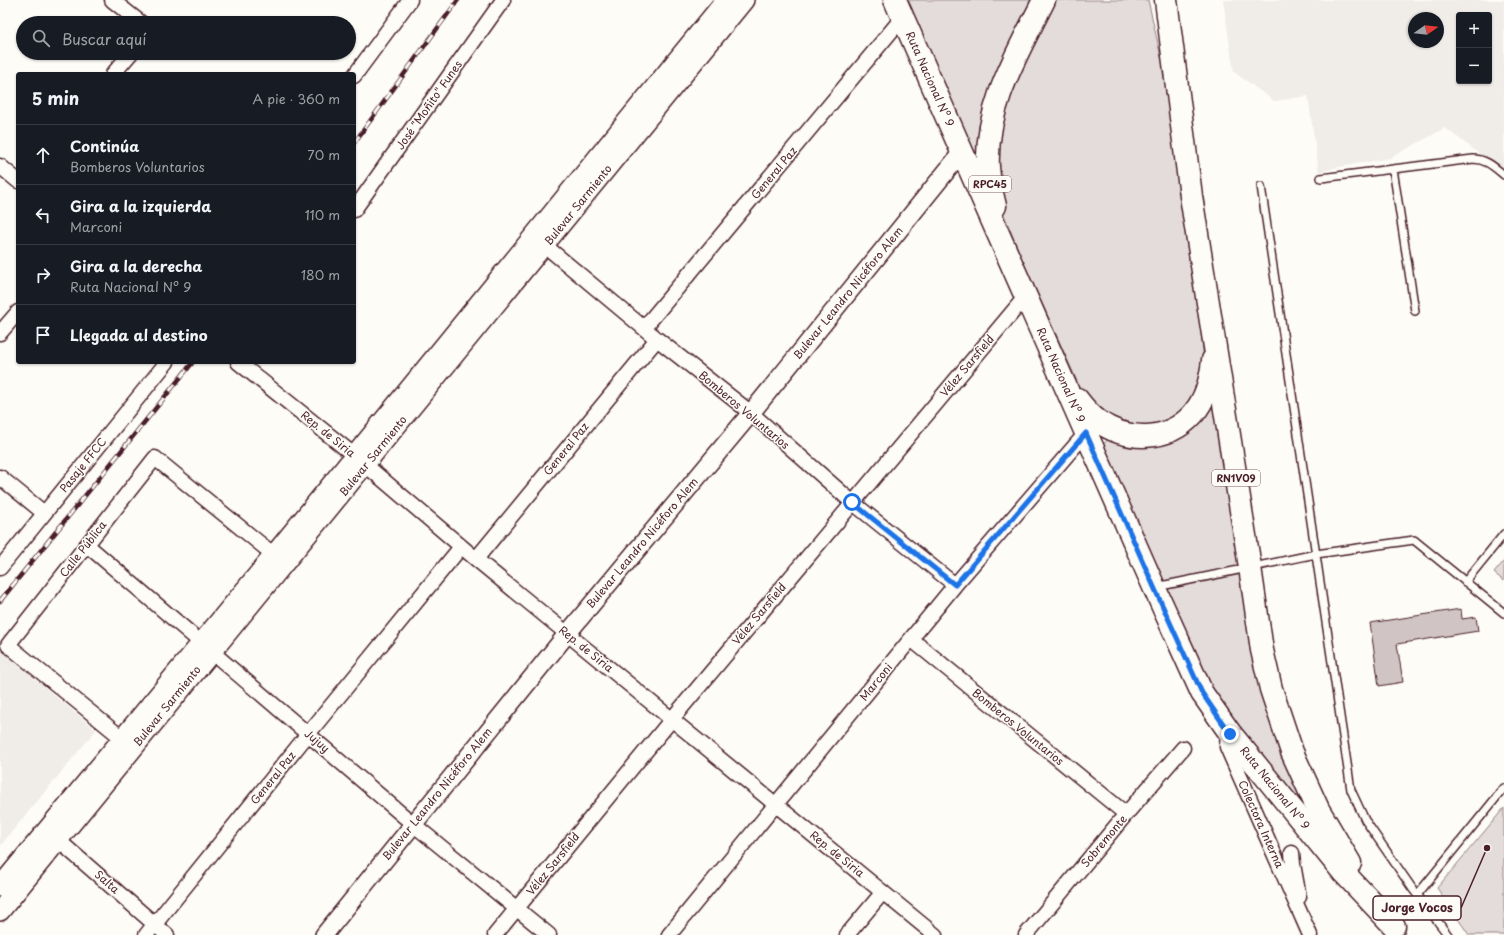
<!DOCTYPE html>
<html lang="es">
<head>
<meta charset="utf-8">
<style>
	body { margin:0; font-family:"Playpen Sans",sans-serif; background:#242831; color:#f1f3f6 }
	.controls { position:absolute; right:12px; top:12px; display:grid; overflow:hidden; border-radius:4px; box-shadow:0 1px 3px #0004 }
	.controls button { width:36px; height:36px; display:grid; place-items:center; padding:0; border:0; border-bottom:1px solid #363941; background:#171b24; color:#f1f3f6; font:20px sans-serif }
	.compass { position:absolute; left:1408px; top:12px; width:36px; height:36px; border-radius:50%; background:#171b24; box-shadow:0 1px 3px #0004; rotate:76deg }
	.stop { position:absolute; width:12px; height:12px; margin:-9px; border:3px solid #1a73e8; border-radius:50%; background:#fff }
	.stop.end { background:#1a73e8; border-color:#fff; box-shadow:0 1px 4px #0008 }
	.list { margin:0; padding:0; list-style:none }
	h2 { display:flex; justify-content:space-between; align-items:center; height:52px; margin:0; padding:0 16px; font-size:17px }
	h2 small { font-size:13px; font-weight:400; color:#9ea1a6 }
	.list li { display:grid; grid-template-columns:26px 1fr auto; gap:12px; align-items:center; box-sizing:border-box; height:60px; padding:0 16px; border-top:1px solid #363941 }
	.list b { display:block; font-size:15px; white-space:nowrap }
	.list p { margin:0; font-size:13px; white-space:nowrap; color:#9ea1a6 }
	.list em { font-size:13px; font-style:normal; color:#9ea1a6 }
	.icon { flex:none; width:22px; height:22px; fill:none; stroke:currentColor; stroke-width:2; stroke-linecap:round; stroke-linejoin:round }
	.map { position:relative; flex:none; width:1504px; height:935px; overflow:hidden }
	.search { position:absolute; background:#171b24; box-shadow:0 1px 3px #0004; left:16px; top:16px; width:340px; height:44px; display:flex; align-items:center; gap:10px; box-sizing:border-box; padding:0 14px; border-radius:22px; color:#9ea1a6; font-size:15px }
	.panel { position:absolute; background:#171b24; box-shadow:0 1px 3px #0004; left:16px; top:72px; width:340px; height:292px; border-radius:4px }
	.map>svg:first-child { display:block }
	.built { fill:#f0ece8; fill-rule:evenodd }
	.green { fill:#e3dcda; stroke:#967e82 }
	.building { fill:#d0c5c4; stroke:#4a1f2b }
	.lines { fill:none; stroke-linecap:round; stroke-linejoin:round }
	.service-casing { stroke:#4a1f2b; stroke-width:10 }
	.minor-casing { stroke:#4a1f2b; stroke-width:17 }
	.tertiary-casing { stroke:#4a1f2b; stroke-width:20 }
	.secondary-casing { stroke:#4a1f2b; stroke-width:22 }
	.primary-casing { stroke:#4a1f2b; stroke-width:25 }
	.service { stroke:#fdfcf7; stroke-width:7 }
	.minor { stroke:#fdfcf7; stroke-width:14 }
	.tertiary { stroke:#fdfcf7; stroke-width:17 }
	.secondary { stroke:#fdfcf7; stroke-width:19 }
	.primary { stroke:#fdfcf7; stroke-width:22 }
	.rail-casing { stroke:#4a1f2b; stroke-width:4.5 }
	.rail { stroke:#fdfcf7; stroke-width:3; stroke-dasharray:9; stroke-linecap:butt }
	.route { stroke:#1a73e8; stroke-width:5 }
	.labels { text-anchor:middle; stroke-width:3; stroke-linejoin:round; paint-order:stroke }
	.shield { fill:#fdfcf7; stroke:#806168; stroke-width:1 }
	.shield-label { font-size:10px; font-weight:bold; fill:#4a1f2b }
	.street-label { font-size:11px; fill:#4a1f2b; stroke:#fdfcf7 }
	.leader { fill:none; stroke:#4a1f2b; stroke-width:1.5 }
	.callout-dot { fill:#4a1f2b; stroke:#fdfcf7; stroke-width:1.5 }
	.callout { fill:#fdfcf7; stroke:#4a1f2b; stroke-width:1.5 }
	.callout-label { font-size:12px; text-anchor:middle; font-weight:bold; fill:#4a1f2b }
</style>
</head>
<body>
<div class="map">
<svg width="1504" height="935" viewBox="0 0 1504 935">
	<rect width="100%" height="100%" fill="#fdfcf7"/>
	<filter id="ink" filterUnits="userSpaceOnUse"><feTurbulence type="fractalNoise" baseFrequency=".025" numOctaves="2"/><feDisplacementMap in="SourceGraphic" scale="8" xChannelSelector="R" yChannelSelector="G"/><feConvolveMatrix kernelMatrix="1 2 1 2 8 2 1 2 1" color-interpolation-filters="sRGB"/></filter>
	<g filter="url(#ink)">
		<path class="built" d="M1223,0H1504V172L1445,128L1390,158L1339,167L1319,172L1308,96L1274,101L1234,72ZM1459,15H1489V81H1459ZM1414,18H1438V42H1414Z
			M0,650L96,730L0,846Z"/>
		<path class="green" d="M902,0H1036L982,152L973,160Z
			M1052,0H1148L1163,66L1201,332L1204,360L1196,394L1176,417L1144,429L1109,420L1081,390L1019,252L1003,212L992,162L1014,79Z
			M1216,391L1258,663L1347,871L1213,699L1102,445L1111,437L1136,443Z
			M1504,561V581L1494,573Z
			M1504,808V935H1469L1437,888Z"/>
		<path class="building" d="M1461,609L1462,619L1476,617L1478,631L1397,644L1403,682L1379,686L1370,623Z"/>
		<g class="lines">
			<defs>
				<path id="service" d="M1393,169L1415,311
					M1321,178L1473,159C1486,159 1494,167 1504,175
					M1261,186L1351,790L1365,820L1412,888L1448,935
					M1465,582L1504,534
					M1156,587L1316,554L1414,540L1504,613
					M1417,895L1504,788"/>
				<path id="minor" d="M112,0L141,23
					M113,74L131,53
					M354,76L410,0
					M0,166L18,181
					M354,210L503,0
					M537,239L657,339L751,413L852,502L955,585
					M644,328L903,17
					M0,333L18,312
					M238,362L355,456L476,559L935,935
					M0,477L44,513
					M87,545L413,824L549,935
					M476,559L657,339
					M0,568L167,362
					M911,639L1126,814
					M1228,730L1227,747L1310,935
					M122,738L8,645L155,458L274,555
					M51,834L167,935
					M1292,853L1293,864L1299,897
					M146,935L308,734L461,547
					M495,935L672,719L1026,296
					M669,935L955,585L1086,433
					M847,935L883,892
					M1026,935L1126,814L1183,748"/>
				<path id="tertiary" d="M324,935L567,634L751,413L962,152"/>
				<path id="secondary" d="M0,887L274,555L726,0
					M0,911L744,0"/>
				<path id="primary" d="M895,0L1154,587L1202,693L1230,733L1344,873L1394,926
					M1166,0L1191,196L1250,567L1262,650L1271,689L1292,752L1318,809L1350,863
					M995,206C992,194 989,180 988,167C985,105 1018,53 1044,0
					M1077,399C1083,407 1090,415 1098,421C1127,442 1168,442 1193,414C1206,399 1211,380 1213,360"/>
			</defs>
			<use href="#service" class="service-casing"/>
			<use href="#minor" class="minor-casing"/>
			<use href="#tertiary" class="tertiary-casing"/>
			<use href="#secondary" class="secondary-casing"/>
			<use href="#primary" class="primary-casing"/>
			<use href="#service" class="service"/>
			<use href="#minor" class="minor"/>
			<use href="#tertiary" class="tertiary"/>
			<use href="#secondary" class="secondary"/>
			<use href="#primary" class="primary"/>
			<defs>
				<path id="rail" d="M354,143L458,0
					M0,601L193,362"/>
			</defs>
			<use href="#rail" class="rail-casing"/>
			<use href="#rail" class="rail"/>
		</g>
	</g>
	<g class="lines" filter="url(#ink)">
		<path class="route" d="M852,502L955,585L1086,433L1154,587L1202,693L1230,734"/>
	</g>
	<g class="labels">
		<g class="shield">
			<rect x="969" y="176" width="42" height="16" rx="3"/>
			<rect x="1212" y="470" width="48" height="16" rx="3"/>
		</g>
		<g class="shield-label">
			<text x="990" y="188">RPC45</text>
			<text x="1236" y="482">RN1V09</text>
		</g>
		<g class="street-label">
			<text transform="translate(930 79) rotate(66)" y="4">Ruta Nacional Nº 9</text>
			<text transform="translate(429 105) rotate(-55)" y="4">José "Moñito" Funes</text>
			<text transform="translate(774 173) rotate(-50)" y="4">General Paz</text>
			<text transform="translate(578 205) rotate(-51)" y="4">Bulevar Sarmiento</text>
			<text transform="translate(848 293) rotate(-51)" y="4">Bulevar Leandro Nicéforo Alem</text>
			<text transform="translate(967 366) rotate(-50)" y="4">Vélez Sarsfield</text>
			<text transform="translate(1061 375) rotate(66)" y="4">Ruta Nacional Nº 9</text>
			<text transform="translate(744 410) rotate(40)" y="4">Bomberos Voluntarios</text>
			<text transform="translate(328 434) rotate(39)" y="4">Rep. de Siria</text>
			<text transform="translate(566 449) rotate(-51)" y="4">General Paz</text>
			<text transform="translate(373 456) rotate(-51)" y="4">Bulevar Sarmiento</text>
			<text transform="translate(83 465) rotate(-51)" y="4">Pasaje FFCC</text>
			<text transform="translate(642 543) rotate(-50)" y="4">Bulevar Leandro Nicéforo Alem</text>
			<text transform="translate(83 549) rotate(-52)" y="4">Calle Pública</text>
			<text transform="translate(759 614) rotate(-50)" y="4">Vélez Sarsfield</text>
			<text transform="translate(586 649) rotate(39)" y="4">Rep. de Siria</text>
			<text transform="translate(876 682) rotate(-51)" y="4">Marconi</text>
			<text transform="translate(167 706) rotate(-51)" y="4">Bulevar Sarmiento</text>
			<text transform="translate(1018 727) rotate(39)" y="4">Bomberos Voluntarios</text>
			<text transform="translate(317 741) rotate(40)" y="4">Jujuy</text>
			<text transform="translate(273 778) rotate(-51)" y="4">General Paz</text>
			<text transform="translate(1275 788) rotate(51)" y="4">Ruta Nacional Nº 9</text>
			<text transform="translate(437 794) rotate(-51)" y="4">Bulevar Leandro Nicéforo Alem</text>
			<text transform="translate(1261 824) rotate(66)" y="4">Colectora Interna</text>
			<text transform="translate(1104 841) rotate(-50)" y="4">Sobremonte</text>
			<text transform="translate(837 854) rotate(39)" y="4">Rep. de Siria</text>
			<text transform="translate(553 864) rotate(-51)" y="4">Vélez Sarsfield</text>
			<text transform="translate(107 882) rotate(41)" y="4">Salta</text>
		</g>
	</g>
	<path class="leader" d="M1487 848L1461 908"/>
	<circle class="callout-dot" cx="1487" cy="848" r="4"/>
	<rect class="callout" x="1373" y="896" width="88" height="24" rx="4"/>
	<g class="callout-label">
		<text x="1417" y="912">Jorge Vocos</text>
	</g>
</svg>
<div class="controls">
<button>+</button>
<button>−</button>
</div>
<svg class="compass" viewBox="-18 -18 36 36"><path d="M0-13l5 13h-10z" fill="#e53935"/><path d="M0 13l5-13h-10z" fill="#9ea1a6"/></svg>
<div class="stop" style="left:852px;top:502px"></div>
<div class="stop end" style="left:1230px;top:734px"></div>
<div class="search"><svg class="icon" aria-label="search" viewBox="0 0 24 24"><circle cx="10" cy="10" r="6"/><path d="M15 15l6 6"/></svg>Buscar aquí</div>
<section class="panel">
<h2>5 min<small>A pie · 360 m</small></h2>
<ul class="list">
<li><svg class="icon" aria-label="ahead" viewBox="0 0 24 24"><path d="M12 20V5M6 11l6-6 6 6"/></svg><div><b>Continúa</b><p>Bomberos Voluntarios</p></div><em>70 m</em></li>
<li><svg class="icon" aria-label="left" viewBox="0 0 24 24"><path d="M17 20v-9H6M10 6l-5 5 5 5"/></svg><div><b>Gira a la izquierda</b><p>Marconi</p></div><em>110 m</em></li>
<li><svg class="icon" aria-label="right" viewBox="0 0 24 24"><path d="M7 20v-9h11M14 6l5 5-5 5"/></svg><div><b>Gira a la derecha</b><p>Ruta Nacional Nº 9</p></div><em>180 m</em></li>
<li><svg class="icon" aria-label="arrive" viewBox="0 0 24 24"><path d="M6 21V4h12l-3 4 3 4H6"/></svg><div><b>Llegada al destino</b></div></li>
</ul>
</section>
</div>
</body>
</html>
